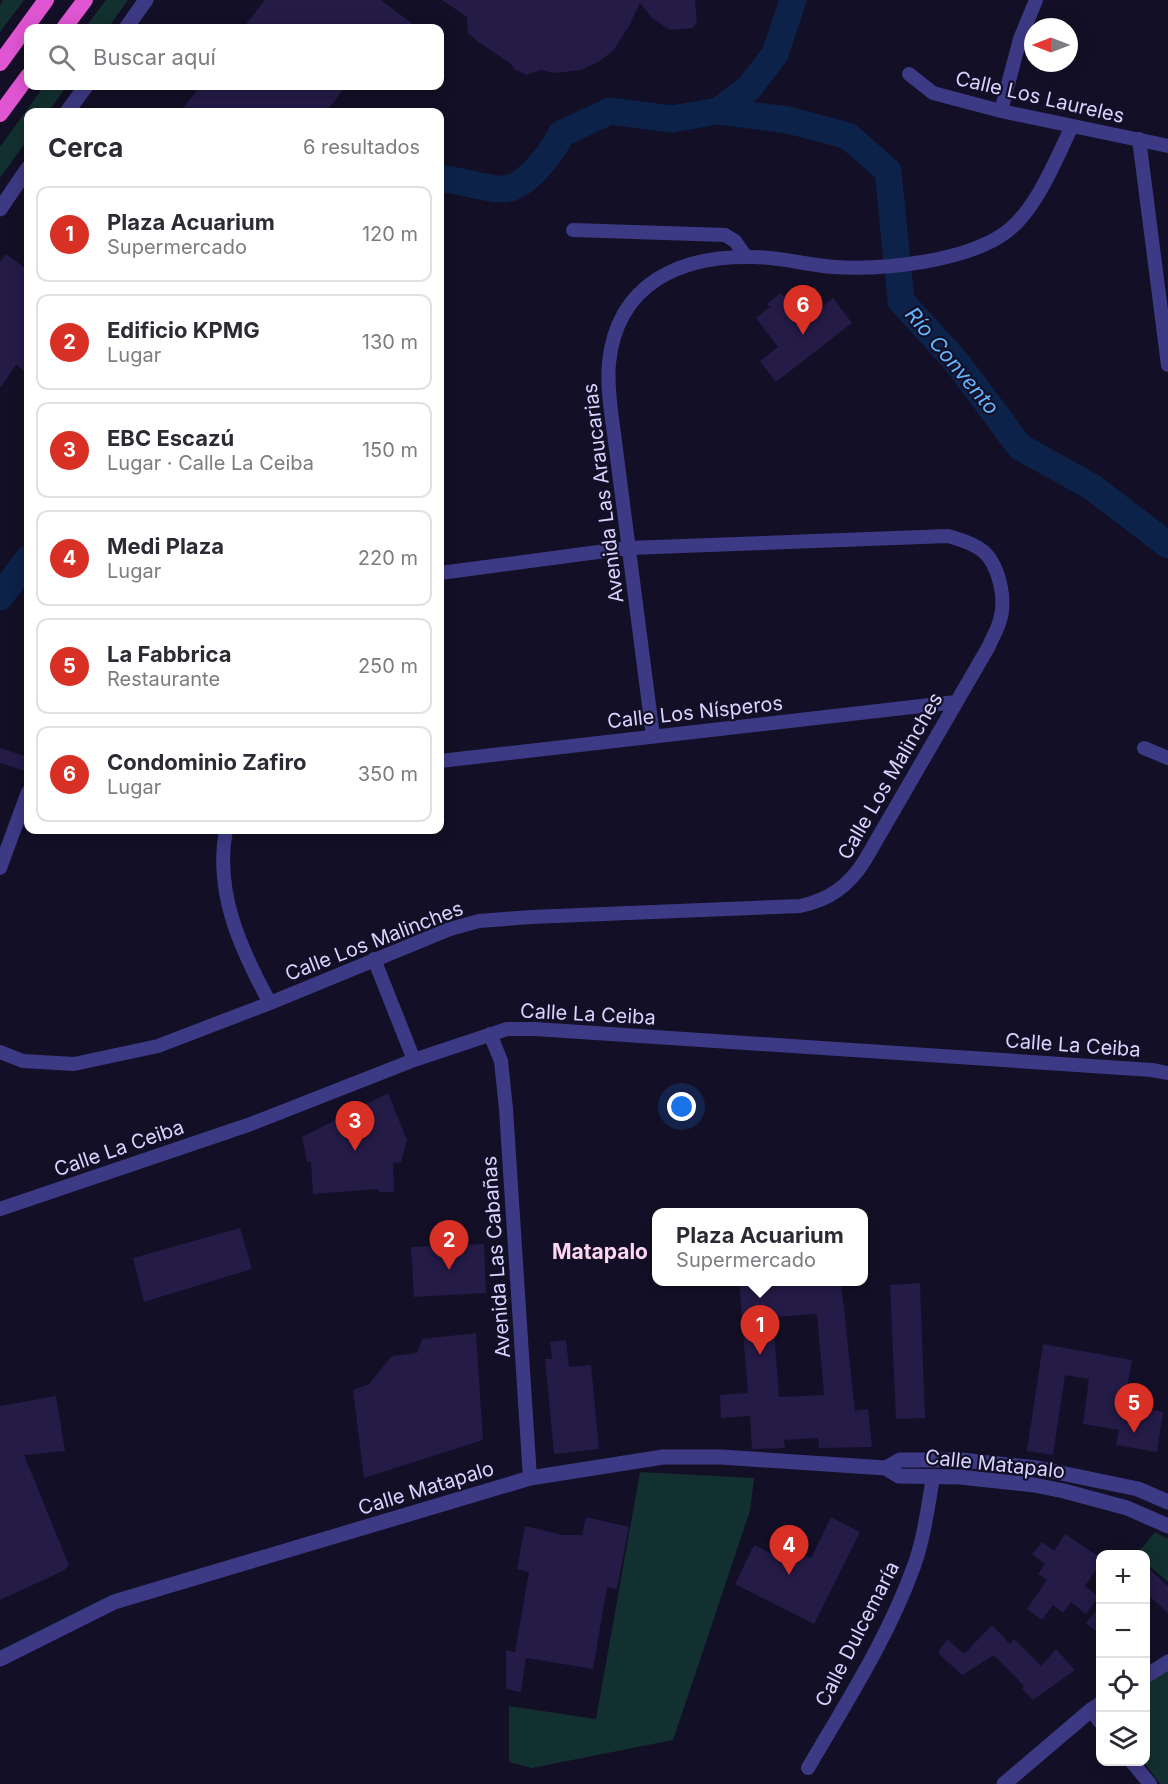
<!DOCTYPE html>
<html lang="es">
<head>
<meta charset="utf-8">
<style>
	body { margin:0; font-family:Inter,sans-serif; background:#f7f7f7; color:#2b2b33 }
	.controls { position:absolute; right:18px; bottom:18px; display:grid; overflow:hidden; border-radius:12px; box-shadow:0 3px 15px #0003 }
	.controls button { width:54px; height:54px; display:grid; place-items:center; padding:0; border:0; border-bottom:2px solid #e1e1e2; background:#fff; color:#2b2b33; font:30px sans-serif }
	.compass { position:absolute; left:1024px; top:18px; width:54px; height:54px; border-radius:50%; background:#fff; box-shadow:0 3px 15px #0003; rotate:270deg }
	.you { position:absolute; left:682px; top:1107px; width:21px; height:21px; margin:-15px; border:4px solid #fff; border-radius:50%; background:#1a73e8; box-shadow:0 0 0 9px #1a73e833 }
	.badge { display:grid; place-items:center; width:39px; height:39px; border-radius:50%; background:#d93025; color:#fff; font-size:20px; font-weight:700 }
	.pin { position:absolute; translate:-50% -50px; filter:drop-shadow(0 2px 3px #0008) }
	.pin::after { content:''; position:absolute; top:32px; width:21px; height:18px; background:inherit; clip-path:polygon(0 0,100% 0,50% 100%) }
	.popup { position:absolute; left:652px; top:1208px; width:216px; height:78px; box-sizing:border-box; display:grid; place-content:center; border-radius:12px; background:#fff; filter:drop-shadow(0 2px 4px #0005); font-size:20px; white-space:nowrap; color:#7c7c81 }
	.popup b { font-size:22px; color:#2b2b33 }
	.popup::after { content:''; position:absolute; left:50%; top:100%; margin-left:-12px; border:12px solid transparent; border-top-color:#fff }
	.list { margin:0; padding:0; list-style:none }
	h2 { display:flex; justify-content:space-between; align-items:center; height:78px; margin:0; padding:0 24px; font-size:26px }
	h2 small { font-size:20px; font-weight:400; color:#7c7c81 }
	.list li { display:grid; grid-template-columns:39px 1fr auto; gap:18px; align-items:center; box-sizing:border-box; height:96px; margin:0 12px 12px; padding:0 12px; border:2px solid #e1e1e2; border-radius:12px }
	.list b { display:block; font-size:22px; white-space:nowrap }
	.list p { margin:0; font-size:20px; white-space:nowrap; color:#7c7c81 }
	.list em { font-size:20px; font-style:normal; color:#7c7c81 }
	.icon { flex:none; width:33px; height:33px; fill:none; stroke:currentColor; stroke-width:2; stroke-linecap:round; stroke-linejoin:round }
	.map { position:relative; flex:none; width:1168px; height:1784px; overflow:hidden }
	.search { position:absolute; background:#fff; box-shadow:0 3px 15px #0003; left:24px; top:24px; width:420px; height:66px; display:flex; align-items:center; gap:15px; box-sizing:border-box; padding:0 21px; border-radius:12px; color:#7c7c81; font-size:22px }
	.panel { position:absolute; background:#fff; box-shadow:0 3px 15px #0003; left:24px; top:108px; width:420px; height:726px; border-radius:12px }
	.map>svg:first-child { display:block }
	.green { fill:#12302f }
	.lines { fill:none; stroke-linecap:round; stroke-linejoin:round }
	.river { stroke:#0c2248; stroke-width:27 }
	.building { fill:#241b47; fill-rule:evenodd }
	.minor { stroke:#3d3a85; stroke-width:14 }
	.tertiary { stroke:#3d3a85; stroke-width:15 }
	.trunk { stroke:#e055d1; stroke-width:16 }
	.labels { text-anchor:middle; stroke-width:4.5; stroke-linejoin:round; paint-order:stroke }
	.street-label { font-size:20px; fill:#d9d4ff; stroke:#130f26 }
	.water-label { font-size:21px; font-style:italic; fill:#62b6ff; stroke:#130f26 }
	.neighbourhood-label { font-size:21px; font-weight:bold; fill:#ffd6f0; stroke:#130f26 }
</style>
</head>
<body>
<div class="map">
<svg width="1168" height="1784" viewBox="0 0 1168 1784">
	<rect width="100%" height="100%" fill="#130f26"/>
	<path class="green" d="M3,0H24L0,32V5Z
		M106,0H128L108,28H85Z
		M44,86H67L48,112H28V139L0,178V147Z
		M640,1472L754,1478L750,1511L673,1740L532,1768L509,1762V1706L596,1719Z
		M1155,1532L1168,1539V1582L1146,1563V1554H1137Z
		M1168,1669V1784H1160L1144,1762L1146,1684Z"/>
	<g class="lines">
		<path class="river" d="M718,111L788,120L848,136L888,171L901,301L955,360L1020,447L1092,487L1168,545
			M440,179C461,179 483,190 505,189C526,187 553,152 561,134L610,111L672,119L718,111L749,88L775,54L793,0
			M0,597L28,559"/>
	</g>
	<path class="building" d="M265,0H381L418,28H243Z
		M442,0H695L697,21L693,28L670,30L652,18L640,3L629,26L613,51L598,62L581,70L554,73L541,70L526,75L514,69L511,64L477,41L468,33L467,17Z
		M200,86H346L326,112H180Z
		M6,254L28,270V374L16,365L0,388V262Z
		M781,293L799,317L805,313L809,318L833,298L852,323L776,382L760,361L778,347L756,318L770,307L767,304Z
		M0,748L28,757V772L0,763Z
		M388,1093L407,1140L401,1162L393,1163L394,1192H379L378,1189L313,1194L311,1162H307L302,1137Z
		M240,1228L252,1269L144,1302L133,1258Z
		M484,1244L486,1293L414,1297L411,1247Z
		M739,1281H841L855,1411L868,1409L872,1447L819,1448L818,1438L784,1440L785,1448L752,1449L750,1416L721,1418L720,1395L748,1393ZM817,1314L824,1395L779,1397L773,1317Z
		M920,1283L925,1418L896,1419L890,1285Z
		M476,1333L483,1440L364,1478L353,1390L369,1384L392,1356L417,1353L422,1339Z
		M566,1340L569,1367L591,1365L599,1449L554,1454L545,1359H552L550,1342Z
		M1043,1344L1132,1360L1124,1404L1163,1412L1157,1452L1116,1445L1119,1430L1083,1424L1089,1379L1065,1375L1053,1455L1027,1451Z
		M56,1396L65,1451L24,1455L69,1565L63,1571L0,1600V1406Z
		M586,1517L629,1527L617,1589L607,1587L593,1669L526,1658L521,1692L506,1689V1650L515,1652L529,1572L517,1569L525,1526L563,1535H582Z
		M831,1517L860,1532L814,1624L735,1584L754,1545L795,1566L801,1553L811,1558Z
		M1065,1534L1101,1558V1563L1085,1586L1099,1597L1086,1614L1071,1602L1063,1613L1053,1605L1042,1620L1027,1609L1047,1580L1038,1574L1045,1564L1032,1554L1042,1542L1054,1551Z
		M1146,1566L1168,1586V1613L1146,1593Z
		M1101,1605V1635L1086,1623Z
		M992,1625L1010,1644L1014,1639L1041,1666L1056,1649L1075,1670L1033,1700L1022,1689L1024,1686L994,1655L962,1675L938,1653L947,1639L964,1654Z"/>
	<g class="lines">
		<path class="minor" d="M909,74L933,93L1001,111L1168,146
			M1001,111L1020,39L1036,0
			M1139,139L1168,365
			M573,230L725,235L735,241L746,257
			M653,736L613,426C610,405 607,383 609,363C617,283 681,255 753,257C780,257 807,265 834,267C883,270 964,262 1005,233C1036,211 1056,159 1072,126
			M1144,748L1168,758
			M440,761L956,702
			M226,830C214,892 241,950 270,1003
			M0,868L28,792
			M374,959L414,1060
			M490,1034L501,1061L506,1109L530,1478
			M0,1052L23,1061L74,1064L158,1046L270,1003L450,929L479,921L531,917L800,906C829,900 849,886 865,860L989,646C992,638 998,629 1000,620C1003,611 1003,597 1001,588C994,553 981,545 948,536L628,548L440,573
			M0,1209L248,1125L414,1060L507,1029H535L1152,1070L1168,1073
			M1091,1710L1100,1722
			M1132,1762L1150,1784
			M808,1768C846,1703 888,1638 914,1566C924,1538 928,1507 933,1477"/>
		<path class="tertiary" d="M126,28L146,0
			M67,112L86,86
			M0,209L28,168
			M886,1468L900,1460H961L1037,1468L1138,1489L1168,1502
			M0,1659L114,1602L530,1478L663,1457H721L886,1468L899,1476L960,1477L1034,1485L1064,1491L1127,1508L1168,1526
			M1146,1676L1168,1662
			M1004,1784L1091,1710L1100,1704"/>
		<path class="trunk" d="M64,28L85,0
			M0,63L46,0
			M0,114L28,76"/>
	</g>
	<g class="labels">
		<g class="street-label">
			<text transform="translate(1040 97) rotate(13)" y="7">Calle Los Laureles</text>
			<text transform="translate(603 493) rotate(-97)" y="7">Avenida Las Araucarias</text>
			<text transform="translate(695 712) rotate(-6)" y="7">Calle Los Nísperos</text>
			<text transform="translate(890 776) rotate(-60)" y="7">Calle Los Malinches</text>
			<text transform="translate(374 941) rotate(-21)" y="7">Calle Los Malinches</text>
			<text transform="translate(588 1014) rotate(3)" y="7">Calle La Ceiba</text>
			<text transform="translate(1073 1045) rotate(4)" y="7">Calle La Ceiba</text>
			<text transform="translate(119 1148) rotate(-19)" y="7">Calle La Ceiba</text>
			<text transform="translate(496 1257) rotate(-94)" y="7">Avenida Las Cabañas</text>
			<text transform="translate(995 1464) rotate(6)" y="7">Calle Matapalo</text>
			<text transform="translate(426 1488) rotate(-17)" y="7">Calle Matapalo</text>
			<text transform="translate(857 1634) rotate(-63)" y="7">Calle Dulcemaría</text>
		</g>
		<g class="water-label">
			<text transform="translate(952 361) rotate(50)" y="7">Río Convento</text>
		</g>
		<g class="neighbourhood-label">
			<text x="600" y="1259">Matapalo</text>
		</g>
	</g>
</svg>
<div class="controls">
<button>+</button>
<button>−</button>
<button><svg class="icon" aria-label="locate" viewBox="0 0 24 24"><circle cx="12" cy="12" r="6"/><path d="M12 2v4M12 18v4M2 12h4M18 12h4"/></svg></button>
<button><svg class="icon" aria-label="layers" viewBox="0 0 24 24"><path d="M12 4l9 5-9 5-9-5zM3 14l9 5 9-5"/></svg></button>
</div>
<svg class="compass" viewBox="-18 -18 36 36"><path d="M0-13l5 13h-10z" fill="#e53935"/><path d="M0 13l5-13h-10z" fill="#7c7c81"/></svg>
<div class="you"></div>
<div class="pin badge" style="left:760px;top:1355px">1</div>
<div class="popup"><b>Plaza Acuarium</b>Supermercado</div>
<div class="pin badge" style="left:449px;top:1270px">2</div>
<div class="pin badge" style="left:355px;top:1151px">3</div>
<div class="pin badge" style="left:789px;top:1575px">4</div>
<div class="pin badge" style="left:1134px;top:1433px">5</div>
<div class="pin badge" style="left:803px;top:335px">6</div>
<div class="search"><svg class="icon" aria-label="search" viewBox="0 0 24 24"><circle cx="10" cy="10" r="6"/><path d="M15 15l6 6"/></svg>Buscar aquí</div>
<section class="panel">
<h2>Cerca<small>6 resultados</small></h2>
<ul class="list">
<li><span class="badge">1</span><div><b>Plaza Acuarium</b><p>Supermercado</p></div><em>120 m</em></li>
<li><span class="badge">2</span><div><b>Edificio KPMG</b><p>Lugar</p></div><em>130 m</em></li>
<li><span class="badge">3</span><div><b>EBC Escazú</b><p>Lugar · Calle La Ceiba</p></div><em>150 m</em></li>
<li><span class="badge">4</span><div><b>Medi Plaza</b><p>Lugar</p></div><em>220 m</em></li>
<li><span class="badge">5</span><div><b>La Fabbrica</b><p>Restaurante</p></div><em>250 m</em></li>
<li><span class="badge">6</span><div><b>Condominio Zafiro</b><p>Lugar</p></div><em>350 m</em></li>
</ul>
</section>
</div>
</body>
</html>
